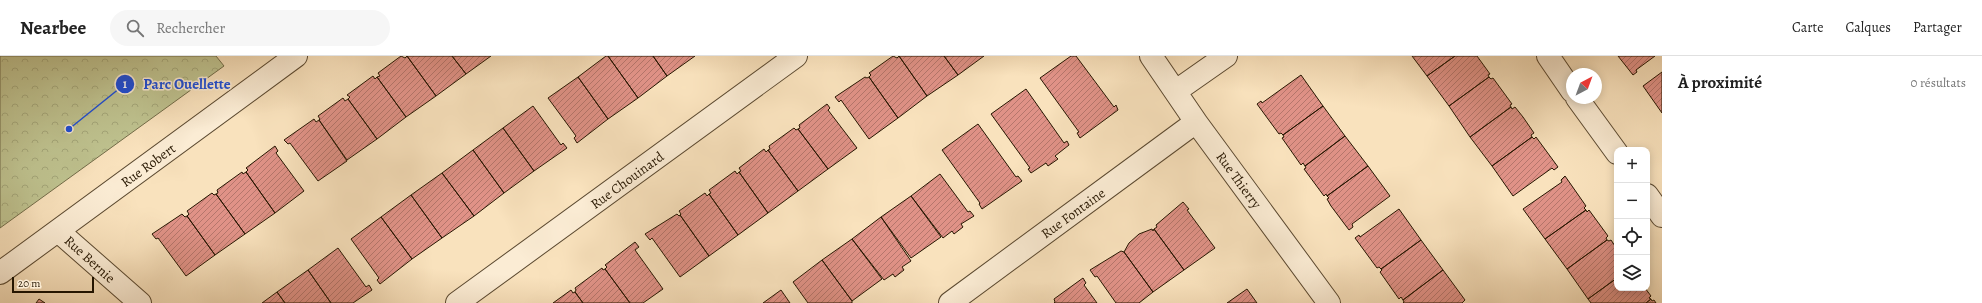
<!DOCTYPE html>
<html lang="fr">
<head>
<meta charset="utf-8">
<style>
	body { margin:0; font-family:Alegreya,serif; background:#f6f6f6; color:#222 }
	.controls { position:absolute; right:12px; bottom:12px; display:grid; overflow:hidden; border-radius:8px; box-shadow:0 2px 10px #0003 }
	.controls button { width:36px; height:36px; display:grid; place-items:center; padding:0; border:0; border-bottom:1px solid #e0e0e0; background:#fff; color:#222; font:20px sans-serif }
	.compass { position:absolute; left:1566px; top:12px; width:36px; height:36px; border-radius:50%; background:#fff; box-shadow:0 2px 10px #0003; rotate:41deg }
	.scale { position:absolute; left:12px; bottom:10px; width:82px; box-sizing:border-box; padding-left:4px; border:2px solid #261601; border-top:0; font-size:11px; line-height:14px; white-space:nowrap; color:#261601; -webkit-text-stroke:3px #fbecd4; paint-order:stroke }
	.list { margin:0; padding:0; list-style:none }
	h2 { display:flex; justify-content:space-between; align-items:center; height:52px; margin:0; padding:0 16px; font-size:17px }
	h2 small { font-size:13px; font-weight:400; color:#767676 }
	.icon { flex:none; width:22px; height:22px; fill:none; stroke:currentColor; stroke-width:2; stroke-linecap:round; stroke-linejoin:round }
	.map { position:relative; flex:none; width:1662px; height:247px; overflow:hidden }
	header { display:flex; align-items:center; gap:24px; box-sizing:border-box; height:56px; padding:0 20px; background:#fff; border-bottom:1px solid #e0e0e0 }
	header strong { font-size:19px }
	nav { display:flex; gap:22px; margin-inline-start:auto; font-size:14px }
	.search { width:280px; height:36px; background:#f6f6f6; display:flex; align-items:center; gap:10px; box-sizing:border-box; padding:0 14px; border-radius:22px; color:#767676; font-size:15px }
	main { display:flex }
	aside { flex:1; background:#fff }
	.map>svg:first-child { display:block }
	.forest { fill:url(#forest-crowns); stroke:#726c48 }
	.building { fill:url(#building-hatch); stroke:#261601 }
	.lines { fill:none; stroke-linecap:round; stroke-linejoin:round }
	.minor-casing { stroke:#5b4930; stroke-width:24 }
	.minor { stroke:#fbecd4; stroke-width:22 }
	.labels { text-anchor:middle; stroke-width:3; stroke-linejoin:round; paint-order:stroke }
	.street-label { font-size:14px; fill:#261601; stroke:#fbecd4 }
	.leader { fill:none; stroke:#1d4ed8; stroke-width:1.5 }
	.callout-dot { fill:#1d4ed8; stroke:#fbecd4; stroke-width:1.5 }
	.mark-label { font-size:12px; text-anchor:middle; font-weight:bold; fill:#fff }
	.callout-label { font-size:15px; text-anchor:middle; font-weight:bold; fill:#1d4ed8; stroke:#fbecd4; stroke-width:3; stroke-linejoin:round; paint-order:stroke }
</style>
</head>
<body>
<header>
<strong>Nearbee</strong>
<div class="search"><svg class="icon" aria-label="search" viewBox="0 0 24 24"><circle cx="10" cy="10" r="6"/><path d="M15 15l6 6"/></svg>Rechercher</div>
<nav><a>Carte</a><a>Calques</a><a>Partager</a></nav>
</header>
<main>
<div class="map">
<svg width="1662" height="247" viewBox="0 0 1662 247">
	<defs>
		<pattern id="forest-crowns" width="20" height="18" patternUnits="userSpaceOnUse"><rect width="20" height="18" fill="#bfc390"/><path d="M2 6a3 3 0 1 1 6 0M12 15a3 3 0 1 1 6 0" fill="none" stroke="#a4a77a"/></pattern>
		<pattern id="building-hatch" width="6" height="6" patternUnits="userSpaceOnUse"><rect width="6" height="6" fill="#e09287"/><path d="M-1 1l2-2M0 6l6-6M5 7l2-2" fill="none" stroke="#b5766c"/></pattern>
	</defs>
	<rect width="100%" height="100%" fill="#f9e2bd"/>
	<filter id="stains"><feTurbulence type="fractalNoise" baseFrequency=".005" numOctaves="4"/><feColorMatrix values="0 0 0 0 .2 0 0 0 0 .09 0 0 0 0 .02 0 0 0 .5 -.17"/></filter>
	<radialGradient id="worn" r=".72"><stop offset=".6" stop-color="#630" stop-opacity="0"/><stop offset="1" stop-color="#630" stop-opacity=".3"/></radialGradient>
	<path class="forest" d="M0,0H216L224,10L0,172Z"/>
	<path class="building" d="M401,0L405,2L407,0L436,40L406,61L377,21L380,20L378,17Z
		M407,0H452L466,18L436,40Z
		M452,0H491L466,18Z
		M606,0H608L638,42L608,63L578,21Z
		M608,0H653L667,20L638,42Z
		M653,0H695L667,20Z
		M893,0L897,2L899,0L927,40L898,62L869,21L871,19L869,17Z
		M899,0H944L958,19L927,40Z
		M944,0H984L958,19Z
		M1071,0H1076L1114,51L1116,49L1118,54L1080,82L1077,77L1079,76L1040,22Z
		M1412,0H1455L1427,20Z
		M1455,0H1477L1490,18L1488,19L1489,21L1449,50L1427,20Z
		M1618,0H1655L1636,14L1637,16L1633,19Z
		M1662,16V57L1643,30Z
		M1301,19L1323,50L1283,79L1281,77L1279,78L1257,48L1261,45L1262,47Z
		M373,20L375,23L377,21L406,61L377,83L348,43L350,41L347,39Z
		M578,21L608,63L577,87L574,82L576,80L548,42Z
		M865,21L867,22L869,21L898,62L869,83L841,44L839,46L835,41Z
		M1489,21L1491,23L1493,22L1512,48L1510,49L1511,51L1470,81L1449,50Z
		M1026,33L1064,87L1067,85L1069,89L1055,100L1058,103L1048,110L1046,107L1031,117L1028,113L1030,112L991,58Z
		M343,42L345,45L348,43L377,83L347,104L319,64L320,63L318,60Z
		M827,48L830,52L828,54L857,92L828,113L798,73L800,72L799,69Z
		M533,50L561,89L563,87L567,92L534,115L503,72Z
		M1323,50L1345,80L1305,110L1303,107L1301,109L1282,82L1284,81L1283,79Z
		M1511,51L1512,53L1515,51L1523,61L1534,77L1531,79L1532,81L1492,110L1470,81Z
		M314,63L316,66L319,64L347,105L318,125L290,87L288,88L284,84Z
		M978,68L1016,121L1018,120L1022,125L982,153L979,148L980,147L942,94Z
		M503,72L534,115L504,137L473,94Z
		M794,72L796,74L798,73L828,113L798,135L768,94L770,93L769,90Z
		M1345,80L1368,110L1327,140L1326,138L1324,140L1304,113L1306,112L1305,110Z
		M1532,81L1534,83L1536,81L1558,111L1554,114L1552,112L1513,140L1492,110Z
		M275,90L278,95L276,97L304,135L275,157L246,116L248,114L246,112Z
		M764,93L766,96L768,94L798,135L768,157L739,116L741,115L739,112Z
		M473,94L504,137L474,160L442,117Z
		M1368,110L1390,140L1352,168L1353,171L1349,174L1331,150L1327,143L1329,142L1327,140Z
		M735,115L737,118L739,116L768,157L738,179L709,138L711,137L709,134Z
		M242,116L243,118L246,116L275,157L245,178L216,138L218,137L217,134Z
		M442,117L474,160L442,182L411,139Z
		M940,118L968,156L970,155L974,160L961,168L963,171L954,178L952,175L943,182L911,140Z
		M1565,120L1586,150L1584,152L1586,154L1545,183L1523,153L1562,126L1561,124Z
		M212,137L214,139L216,138L245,178L215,199L187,160L189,158L187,155Z
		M705,137L707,140L709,138L738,179L709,200L680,159L681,158L679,155Z
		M411,139L442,182L412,203L381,161Z
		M911,140L941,181L911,202L881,161Z
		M1183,146L1189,153L1187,154L1215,192L1184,214L1154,173L1157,171L1156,169Z
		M1399,153L1421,184L1381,213L1379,211L1377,212L1355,182L1359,179L1360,181Z
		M1586,154L1587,156L1589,154L1608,180L1606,182L1607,184L1567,213L1545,183Z
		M182,158L185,161L187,160L215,199L186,220L158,182L156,183L152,178Z
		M677,158L679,160L680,159L709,200L680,221L652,182L650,184L645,178Z
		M381,161L412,203L380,228L377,224L379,222L351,183Z
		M881,161L911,205L902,211L904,214L895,221L893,218L884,224L852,183Z
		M1152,173L1153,175L1154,173L1184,214L1153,236L1124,196L1129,187L1139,178Z
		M852,183L882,223L852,245L822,204Z
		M1421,184L1443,214L1403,244L1401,241L1399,243L1380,216L1382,214L1381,213Z
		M1607,184L1609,185L1611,184L1617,193V222L1588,243L1567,213Z
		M635,186L639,191L635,194L663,233L643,247H630L605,213L607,211L605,209Z
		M338,192L366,231L369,229L372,234L353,247H331L308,214Z
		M1121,195L1124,196L1153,236L1139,247H1116L1097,220L1095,221L1090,214Z
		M822,204L852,245V247H808L793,226Z
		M602,212L603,214L605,213L630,247H583L575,236L576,234L575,232Z
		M308,214L331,247H285L277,236Z
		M1443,214L1465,244L1462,247H1403L1404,246L1403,244Z
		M1083,222L1086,227L1084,229L1097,247H1054L1055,246L1054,243Z
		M1617,222V232H1645L1651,240L1649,242L1651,243L1646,247H1591L1588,243Z
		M1247,233L1257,247H1227Z
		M571,234L573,237L575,236L583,247H553Z
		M781,234L790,247H763Z
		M277,236L285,247H262Z
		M39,243L45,247H36Z
		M1651,243L1652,245L1654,244L1656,247H1646Z"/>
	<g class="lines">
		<defs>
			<path id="minor" d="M1151,0L1196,66L1329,247
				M1548,0L1572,35
				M1176,35L1226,0
				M1577,42L1617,97
				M1647,139L1662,160
				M58,175L140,247
				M0,217L296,0
				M457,247L796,0
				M950,247L1196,66"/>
		</defs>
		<use href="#minor" class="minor-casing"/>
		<use href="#minor" class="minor"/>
	</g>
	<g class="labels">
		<g class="street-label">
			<text transform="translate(148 109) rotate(-36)" y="5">Rue Robert</text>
			<text transform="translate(627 124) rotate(-36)" y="5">Rue Chouinard</text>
			<text transform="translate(1239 124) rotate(54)" y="5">Rue Thierry</text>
			<text transform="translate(1073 157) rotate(-36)" y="5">Rue Fontaine</text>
			<text transform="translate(90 203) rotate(42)" y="5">Rue Bernie</text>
		</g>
	</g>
	<path class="leader" d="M69 73L125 28"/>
	<g class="callout-dot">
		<circle cx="69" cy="73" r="4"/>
		<circle cx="125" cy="28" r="10"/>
	</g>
	<g class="mark-label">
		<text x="125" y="32">1</text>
	</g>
	<g class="callout-label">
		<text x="187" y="33">Parc Ouellette</text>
	</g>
	<rect width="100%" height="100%" filter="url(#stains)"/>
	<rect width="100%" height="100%" fill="url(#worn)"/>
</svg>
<div class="controls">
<button>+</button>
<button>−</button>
<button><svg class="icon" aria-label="locate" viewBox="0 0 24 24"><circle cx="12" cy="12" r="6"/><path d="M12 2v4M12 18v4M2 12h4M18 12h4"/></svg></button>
<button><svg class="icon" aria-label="layers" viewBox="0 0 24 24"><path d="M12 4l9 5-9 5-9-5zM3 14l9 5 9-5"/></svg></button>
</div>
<svg class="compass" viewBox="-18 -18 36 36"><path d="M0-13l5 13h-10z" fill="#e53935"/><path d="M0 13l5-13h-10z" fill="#767676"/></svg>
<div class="scale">20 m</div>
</div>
<aside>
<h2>À proximité<small>0 résultats</small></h2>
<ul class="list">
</ul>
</aside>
</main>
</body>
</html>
